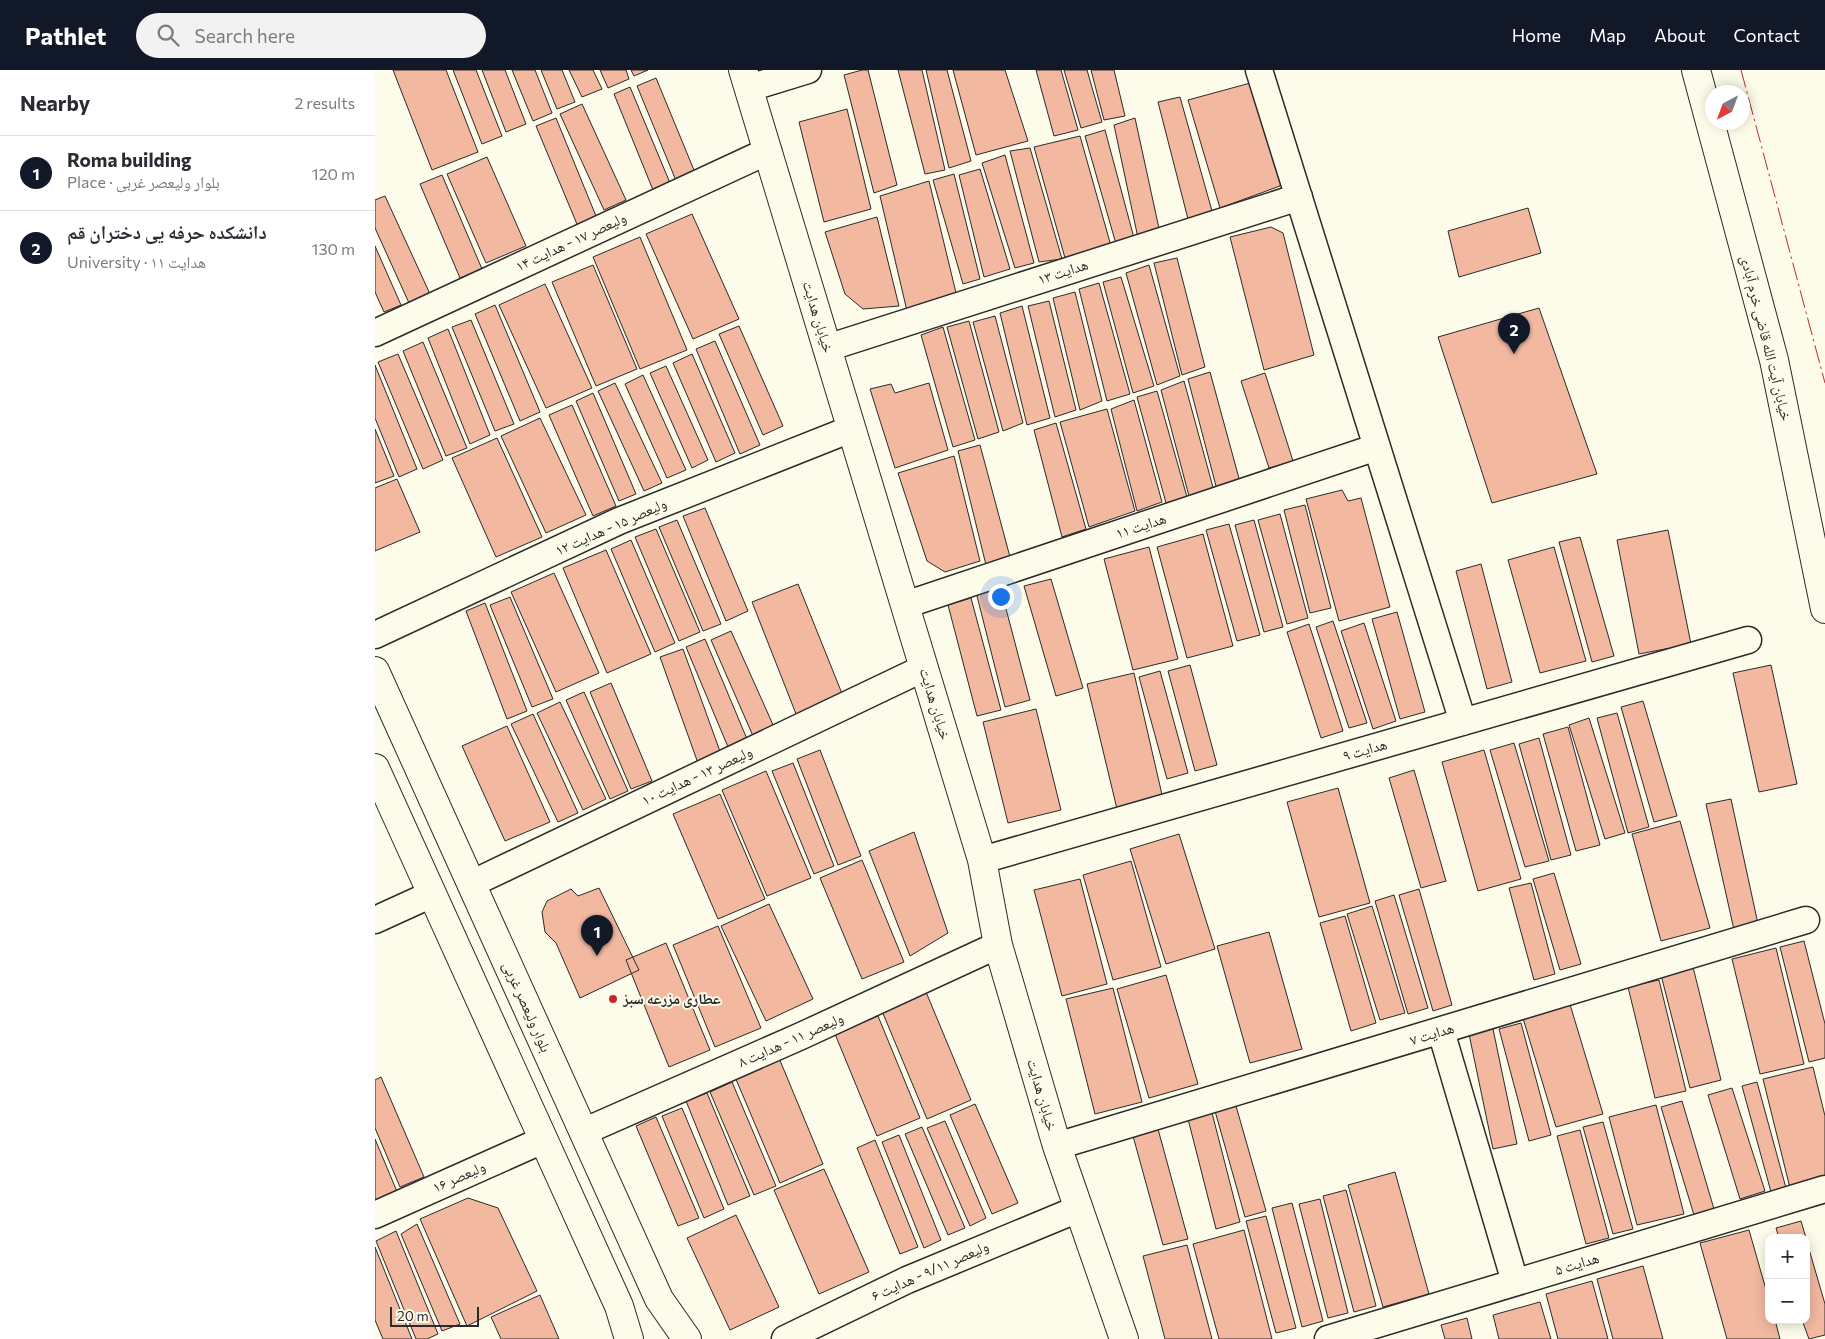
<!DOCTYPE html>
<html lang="en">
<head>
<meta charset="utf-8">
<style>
	body { margin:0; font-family:Commissioner,"Noto Naskh Arabic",sans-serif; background:#f2f2f3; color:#2b2b33 }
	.controls { position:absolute; right:15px; bottom:15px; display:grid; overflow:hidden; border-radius:10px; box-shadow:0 2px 12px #0003 }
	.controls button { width:45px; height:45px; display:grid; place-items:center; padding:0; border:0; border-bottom:1px solid #e1e1e2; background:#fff; color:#2b2b33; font:25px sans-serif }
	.compass { position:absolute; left:1330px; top:15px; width:45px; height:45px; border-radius:50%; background:#fff; box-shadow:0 2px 12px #0003; rotate:221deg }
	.scale { position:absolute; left:15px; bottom:12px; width:89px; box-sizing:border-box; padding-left:5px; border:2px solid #2b2b2b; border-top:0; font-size:14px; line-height:18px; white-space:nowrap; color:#2b2b2b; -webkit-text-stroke:4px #fdfbea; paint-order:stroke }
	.you { position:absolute; left:625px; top:526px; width:18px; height:18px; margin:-12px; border:4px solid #fff; border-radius:50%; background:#1a73e8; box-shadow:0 0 0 8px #1a73e833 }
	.badge { display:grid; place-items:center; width:32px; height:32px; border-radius:50%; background:#111827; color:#fff; font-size:16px; font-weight:700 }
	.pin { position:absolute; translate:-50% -41px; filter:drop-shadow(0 1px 2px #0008) }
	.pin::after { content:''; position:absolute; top:26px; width:18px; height:15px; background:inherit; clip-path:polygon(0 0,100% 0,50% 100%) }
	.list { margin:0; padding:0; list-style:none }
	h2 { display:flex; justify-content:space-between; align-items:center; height:65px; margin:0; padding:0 20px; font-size:21px }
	h2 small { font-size:16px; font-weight:400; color:#7c7c81 }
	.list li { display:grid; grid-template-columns:32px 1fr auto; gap:15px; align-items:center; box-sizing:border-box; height:75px; padding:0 20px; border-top:1px solid #e1e1e2 }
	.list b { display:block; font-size:19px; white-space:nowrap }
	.list p { margin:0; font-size:16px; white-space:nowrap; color:#7c7c81 }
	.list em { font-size:16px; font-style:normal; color:#7c7c81 }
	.icon { flex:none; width:28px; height:28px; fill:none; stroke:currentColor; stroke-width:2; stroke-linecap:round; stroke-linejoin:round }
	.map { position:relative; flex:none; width:1450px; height:1269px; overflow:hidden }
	header { display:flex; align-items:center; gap:30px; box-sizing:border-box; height:70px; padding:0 25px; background:#111827; color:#fff }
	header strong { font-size:24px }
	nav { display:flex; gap:28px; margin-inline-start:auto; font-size:18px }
	.search { width:350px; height:45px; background:#f2f2f3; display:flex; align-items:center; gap:12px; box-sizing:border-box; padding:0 18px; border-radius:28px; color:#7c7c81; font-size:19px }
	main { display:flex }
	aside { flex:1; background:#fff }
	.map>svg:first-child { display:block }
	.building { fill:#f2b8a0; stroke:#2b2b2b }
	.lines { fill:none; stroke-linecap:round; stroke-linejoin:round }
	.minor-casing { stroke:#2b2b2b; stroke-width:29 }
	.tertiary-casing { stroke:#2b2b2b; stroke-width:30 }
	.secondary-casing { stroke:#2b2b2b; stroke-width:30 }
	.minor { stroke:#fdfbea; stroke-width:26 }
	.tertiary { stroke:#fdfbea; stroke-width:28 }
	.secondary { stroke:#fdfbea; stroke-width:28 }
	.power { stroke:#c62828; stroke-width:1; stroke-dasharray:18 4 2.5 4; stroke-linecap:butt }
	.poi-dot { fill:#c62828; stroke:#fdfbea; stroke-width:2 }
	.labels { text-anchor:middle; stroke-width:4; stroke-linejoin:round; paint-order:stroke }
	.street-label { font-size:15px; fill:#2b2b2b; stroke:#fdfbea }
	.poi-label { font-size:15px; font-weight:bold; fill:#2b2b2b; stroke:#fdfbea; text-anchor:start }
</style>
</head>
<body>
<header>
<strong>Pathlet</strong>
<div class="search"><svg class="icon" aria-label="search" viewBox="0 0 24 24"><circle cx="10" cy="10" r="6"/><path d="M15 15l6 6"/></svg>Search here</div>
<nav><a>Home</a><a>Map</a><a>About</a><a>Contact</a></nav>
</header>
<main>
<aside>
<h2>Nearby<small>2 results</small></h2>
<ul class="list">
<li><span class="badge">1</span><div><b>Roma building</b><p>Place · بلوار ولیعصر غربی</p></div><em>120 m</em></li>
<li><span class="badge">2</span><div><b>دانشکده حرفه یی دختران قم</b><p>University · هدایت ۱۱</p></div><em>130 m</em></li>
</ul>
</aside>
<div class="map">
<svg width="1450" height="1269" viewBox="0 0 1450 1269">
	<rect width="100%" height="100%" fill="#fdfbea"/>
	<path class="building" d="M18,0H71L103,82L57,100Z
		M78,0H101L127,66L107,74Z
		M107,0H130L151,54L131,62Z
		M137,0H160L177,43L158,51Z
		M166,0H187L200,32L182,39Z
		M194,0H218L227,19L207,27Z
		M225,0H251L254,9L233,18Z
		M256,0H273L259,6Z
		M487,0H493L522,115L499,123L469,5Z
		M523,0H547L570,100L550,104Z
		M551,0H572L596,91L574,98Z
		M578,0H630L653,71L601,85Z
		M661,0H686L703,60L679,66Z
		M689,0H712L727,52L706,58Z
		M716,0H739L750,46L729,50Z
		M281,8L321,105L302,113L262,16Z
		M879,12L909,101L905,116L845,138L813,30Z
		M255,17L295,113L278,120L239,24Z
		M805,27L837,141L813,149L783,32Z
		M207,34L251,130L229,140L185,44Z
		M472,39L496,139L449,152L424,52Z
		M181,48L223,151L204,159L161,56Z
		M760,48L785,163L763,168L739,55Z
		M730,60L759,168L741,174L710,66Z
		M705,66L736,176L690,188L659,77Z
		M655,78L687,189L664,192L635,81Z
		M630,85L659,193L640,198L607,93Z
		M112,87L151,176L111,193L72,104Z
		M605,99L635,199L609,207L584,105Z
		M579,104L605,209L588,214L558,110Z
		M67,105L107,199L85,208L45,114Z
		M554,111L582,227L532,241L505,126Z
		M10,126L55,224L34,233L0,158V130Z
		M1153,138L1166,183L1084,207L1073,161Z
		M317,144L364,249L318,269L271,164Z
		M502,147L524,236L488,239L470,224L450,162Z
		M896,157L908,163L939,285L889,300L855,167Z
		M265,167L312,280L265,299L218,187Z
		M0,176L26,235L9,242L0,222Z
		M802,188L830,297L807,305L779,193Z
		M218,195L262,299L221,316L177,212Z
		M774,195L805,306L782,315L751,203Z
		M746,207L779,316L758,323L728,212Z
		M724,213L755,324L732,331L704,219Z
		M170,214L217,318L171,338L124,235Z
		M700,222L727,331L705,340L678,228Z
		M674,231L701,340L680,347L653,236Z
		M120,235L165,342L145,351L100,244Z
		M647,236L675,348L652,355L625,243Z
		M1164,238L1222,404L1117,433L1063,267Z
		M620,246L648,353L628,361L598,252Z
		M96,250L139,354L120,361L77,257Z
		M594,251L624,362L603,369L572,257Z
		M364,256L408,356L388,365L344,264Z
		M568,257L600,370L578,377L546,265Z
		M73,259L115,365L95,374L53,268Z
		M340,271L385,375L365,384L321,279Z
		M48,272L92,378L71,386L28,281Z
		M23,284L68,390L48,399L3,292Z
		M317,284L360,383L341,392L298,293Z
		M0,295L42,399L24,407L0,348Z
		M291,296L333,390L317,398L275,303Z
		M835,302L865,412L842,420L813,309Z
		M890,303L918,391L894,398L866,311Z
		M268,305L311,400L292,408L250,314Z
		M809,311L839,421L815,430L786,320Z
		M240,313L287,413L269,421L223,321Z
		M554,313L573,380L520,398L495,319L516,314L520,323Z
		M782,321L812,427L791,433L762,327Z
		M218,323L261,424L244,431L201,331Z
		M759,330L787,432L762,441L736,339Z
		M197,335L241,436L218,446L174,345Z
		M732,339L760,441L714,457L685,352Z
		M165,348L211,445L171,463L126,366Z
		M681,353L711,459L687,467L659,360Z
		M0,359L19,406L0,413Z
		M122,368L167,467L121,487L77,388Z
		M605,375L635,487L611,495L583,381Z
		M579,386L605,491L570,502L552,491L523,403Z
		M22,409L45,462L0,481V418Z
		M967,420L973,431L986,428L1015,537L964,551L931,429Z
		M930,435L956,538L935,543L909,440Z
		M330,438L373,541L351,551L308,446Z
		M905,444L933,548L912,554L883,450Z
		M302,450L346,554L328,561L284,457Z
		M879,450L908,557L889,562L860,455Z
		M854,454L885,565L862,571L831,460Z
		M281,459L325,562L304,571L260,467Z
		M1293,460L1316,574L1264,584L1242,470Z
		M828,464L858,576L812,588L782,477Z
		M1205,467L1239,586L1217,592L1184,472Z
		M256,470L300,573L280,582L236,479Z
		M774,477L803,589L758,600L729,489Z
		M1179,477L1211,591L1165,603L1133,490Z
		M231,480L276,584L232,603L188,498Z
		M1106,494L1137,612L1112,619L1081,501Z
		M179,503L224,603L181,622L136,522Z
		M676,509L708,618L681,626L649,516Z
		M423,514L470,631L423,649L377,532Z
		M625,516L655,630L630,637L601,522Z
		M135,527L178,629L157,637L115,535Z
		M596,528L626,640L602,646L573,535Z
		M110,533L152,641L132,649L91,541Z
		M1022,542L1050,642L1025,649L997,549Z
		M958,551L992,653L974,658L941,557Z
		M989,553L1021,651L998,659L966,561Z
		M934,554L968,661L946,668L912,562Z
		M356,561L399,657L378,666L336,570Z
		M330,569L372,669L353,677L311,577Z
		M308,579L347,687L324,696L285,587Z
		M815,595L842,695L820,701L793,601Z
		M1396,595L1422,714L1384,722L1358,603Z
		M785,601L813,703L792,709L764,607Z
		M759,603L788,729L742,739L712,614Z
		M236,613L277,711L256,719L215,622Z
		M209,622L253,721L235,729L191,630Z
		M1268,631L1302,746L1279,752L1246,637Z
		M185,632L231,729L208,740L162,643Z
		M661,639L686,740L633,753L608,652Z
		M1242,643L1274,757L1253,763L1222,648Z
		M158,644L203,743L183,752L136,654Z
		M1214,648L1250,763L1230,769L1194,655Z
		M132,656L175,752L130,771L87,676Z
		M1193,657L1225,775L1201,781L1168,664Z
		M1164,668L1196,785L1176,790L1144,674Z
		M1139,673L1174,791L1150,797L1115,680Z
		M445,680L486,786L463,795L422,689Z
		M1109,680L1146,809L1103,821L1067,692Z
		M418,693L459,796L439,804L397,701Z
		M1039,700L1071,811L1046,818L1014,708Z
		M391,701L436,808L392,826L347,720Z
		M963,718L995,833L944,847L912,732Z
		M345,724L390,829L343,849L298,744Z
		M1356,729L1383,854L1359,860L1331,734Z
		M1305,751L1335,858L1286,871L1257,764Z
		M539,762L573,863L535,886L494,781Z
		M804,764L840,879L791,894L755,779Z
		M487,790L529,892L487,909L445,808Z
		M756,791L786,897L738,910L708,805Z
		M1179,803L1206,894L1185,900L1158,809Z
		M705,809L732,914L687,926L659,820Z
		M1156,813L1180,904L1159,910L1134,818Z
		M224,818L264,900L205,928L181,873L170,862L167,842L172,831L196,819L203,826Z
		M1044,819L1077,935L1058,941L1024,825Z
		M1019,825L1053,938L1033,944L1000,831Z
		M394,834L438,929L391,951L346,856Z
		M997,836L1030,943L1005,950L972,844Z
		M970,846L1001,953L976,961L945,853Z
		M343,856L386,958L340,977L298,875Z
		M894,862L927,979L875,993L842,876Z
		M1429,871L1450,954V988L1434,992L1405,877Z
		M291,873L335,980L294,997L251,890Z
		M1401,878L1429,994L1385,1004L1357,889Z
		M1318,897L1346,1010L1315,1018L1286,905Z
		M791,905L823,1014L774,1028L742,919Z
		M1284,910L1311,1021L1280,1028L1253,917Z
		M738,918L767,1032L720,1044L691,929Z
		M551,922L596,1030L552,1049L507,941Z
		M1194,931L1228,1044L1181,1057L1147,945Z
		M503,946L545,1048L502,1066L460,964Z
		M1146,953L1176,1065L1154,1071L1124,959Z
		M1118,959L1142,1074L1118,1079L1094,964Z
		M404,988L448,1094L405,1113L360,1007Z
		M1438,997L1450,1046V1109L1415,1118L1388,1009Z
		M6,1007L49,1107L25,1117L0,1058V1010Z
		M357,1012L401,1116L379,1125L335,1022Z
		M1382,1012L1411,1118L1396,1122L1367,1016Z
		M1357,1018L1390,1121L1365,1129L1333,1025Z
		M332,1023L375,1126L353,1135L311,1031Z
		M1307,1031L1339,1139L1319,1145L1286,1037Z
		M600,1034L643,1133L617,1144L575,1045Z
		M1281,1035L1309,1144L1262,1155L1234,1047Z
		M861,1036L891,1141L870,1147L840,1041Z
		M307,1038L349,1139L329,1148L287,1046Z
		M836,1039L865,1152L841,1159L812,1045Z
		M281,1047L324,1148L303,1156L261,1056Z
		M570,1051L611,1148L595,1156L552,1058Z
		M1228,1052L1258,1159L1238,1164L1208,1057Z
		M547,1057L590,1158L573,1165L530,1064Z
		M783,1059L813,1169L788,1175L758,1066Z
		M1205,1060L1234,1168L1211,1174L1182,1066Z
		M524,1065L566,1170L549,1178L507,1072Z
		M0,1069L23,1124L1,1133L0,1129Z
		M500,1070L543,1177L525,1184L482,1078Z
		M449,1099L494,1202L444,1224L399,1120Z
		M1020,1102L1054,1224L1008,1237L973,1115Z
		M971,1120L1001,1236L979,1242L948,1126Z
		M93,1128L123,1138L162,1221L92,1256L45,1149Z
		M945,1129L973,1243L953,1248L924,1134Z
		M917,1133L948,1251L927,1257L897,1138Z
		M361,1145L404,1237L355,1260L312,1168Z
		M891,1146L921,1258L901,1263L871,1151Z
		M1426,1151L1431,1168H1404L1401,1158Z
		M42,1154L85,1254L67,1261L26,1164Z
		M869,1160L897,1269H844L818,1174Z
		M1374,1160L1394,1230V1250H1400L1405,1269H1352L1325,1173Z
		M21,1161L63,1264L52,1269H41L1,1171Z
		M1431,1169L1450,1234V1265L1434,1269L1427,1250H1431Z
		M812,1175L837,1269H790L768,1186Z
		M0,1177L37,1269H8L0,1250Z
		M1268,1196L1288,1269H1238L1222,1209Z
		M1217,1211L1233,1269H1183L1171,1224Z
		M165,1225L184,1269H126L116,1247Z
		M1165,1232L1176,1269H1124L1118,1245Z
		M1092,1248L1097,1269H1070L1066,1255Z"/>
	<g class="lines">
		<defs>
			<path id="minor" d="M884,0L1088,652
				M374,18L433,0
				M0,263L393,81
				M452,278L924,127
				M530,535L1002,377
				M0,565L244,451L476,359
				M607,790L1373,570
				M96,814L549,598
				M0,850L57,824
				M1066,961L1140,1212
				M208,1062L426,966L623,875
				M682,1076L1431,850
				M0,1145L168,1070
				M410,1269L532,1210L703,1139
				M953,1269L1450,1119"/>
			<path id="tertiary" d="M368,0L607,790L623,875L682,1076L749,1269"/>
			<path id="secondary" d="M1321,0L1399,290L1450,539
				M0,601L284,1229L312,1269
				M0,698L244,1236L254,1269"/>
		</defs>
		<use href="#minor" class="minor-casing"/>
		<use href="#tertiary" class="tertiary-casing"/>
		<use href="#secondary" class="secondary-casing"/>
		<use href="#minor" class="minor"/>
		<use href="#tertiary" class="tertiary"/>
		<use href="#secondary" class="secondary"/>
		<path class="power" d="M1366,0L1450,313"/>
	</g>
	<circle class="poi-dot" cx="238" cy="929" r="5"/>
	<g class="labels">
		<g class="street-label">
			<text transform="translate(196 172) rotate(-25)" y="5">ولیعصر ۱۷ - هدایت ۱۴</text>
			<text transform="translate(688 202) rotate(-18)" y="5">هدایت ۱۳</text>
			<text transform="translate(443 247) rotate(73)" y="5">خیابان هدایت</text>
			<text transform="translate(1391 268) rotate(76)" y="5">خیابان آیت الله قاضی خرم آبادی</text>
			<text transform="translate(766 456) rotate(-18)" y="5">هدایت ۱۱</text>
			<text transform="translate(236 457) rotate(-24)" y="5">ولیعصر ۱۵ - هدایت ۱۲</text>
			<text transform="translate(560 634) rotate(73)" y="5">خیابان هدایت</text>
			<text transform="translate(990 680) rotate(-16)" y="5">هدایت ۹</text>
			<text transform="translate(322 706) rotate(-25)" y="5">ولیعصر ۱۳ - هدایت ۱۰</text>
			<text transform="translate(152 937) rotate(66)" y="5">بلوار ولیعصر غربی</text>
			<text transform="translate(1057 964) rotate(-17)" y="5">هدایت ۷</text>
			<text transform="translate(416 970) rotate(-24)" y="5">ولیعصر ۱۱ - هدایت ۸</text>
			<text transform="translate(667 1025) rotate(74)" y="5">خیابان هدایت</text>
			<text transform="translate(84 1107) rotate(-24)" y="5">ولیعصر ۱۶</text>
			<text transform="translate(1202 1194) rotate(-17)" y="5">هدایت ۵</text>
			<text transform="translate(555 1201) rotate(-24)" y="5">ولیعصر ۹/۱۱ - هدایت ۶</text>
		</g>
		<g class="poi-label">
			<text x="248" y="934">عطاری مزرعه سبز</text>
		</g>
	</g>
</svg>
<div class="controls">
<button>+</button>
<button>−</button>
</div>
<svg class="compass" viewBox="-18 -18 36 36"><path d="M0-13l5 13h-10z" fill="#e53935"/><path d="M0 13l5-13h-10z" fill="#7c7c81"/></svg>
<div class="scale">20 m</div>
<div class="you"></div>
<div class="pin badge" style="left:222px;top:886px">1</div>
<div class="pin badge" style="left:1139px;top:284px">2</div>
</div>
</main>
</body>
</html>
